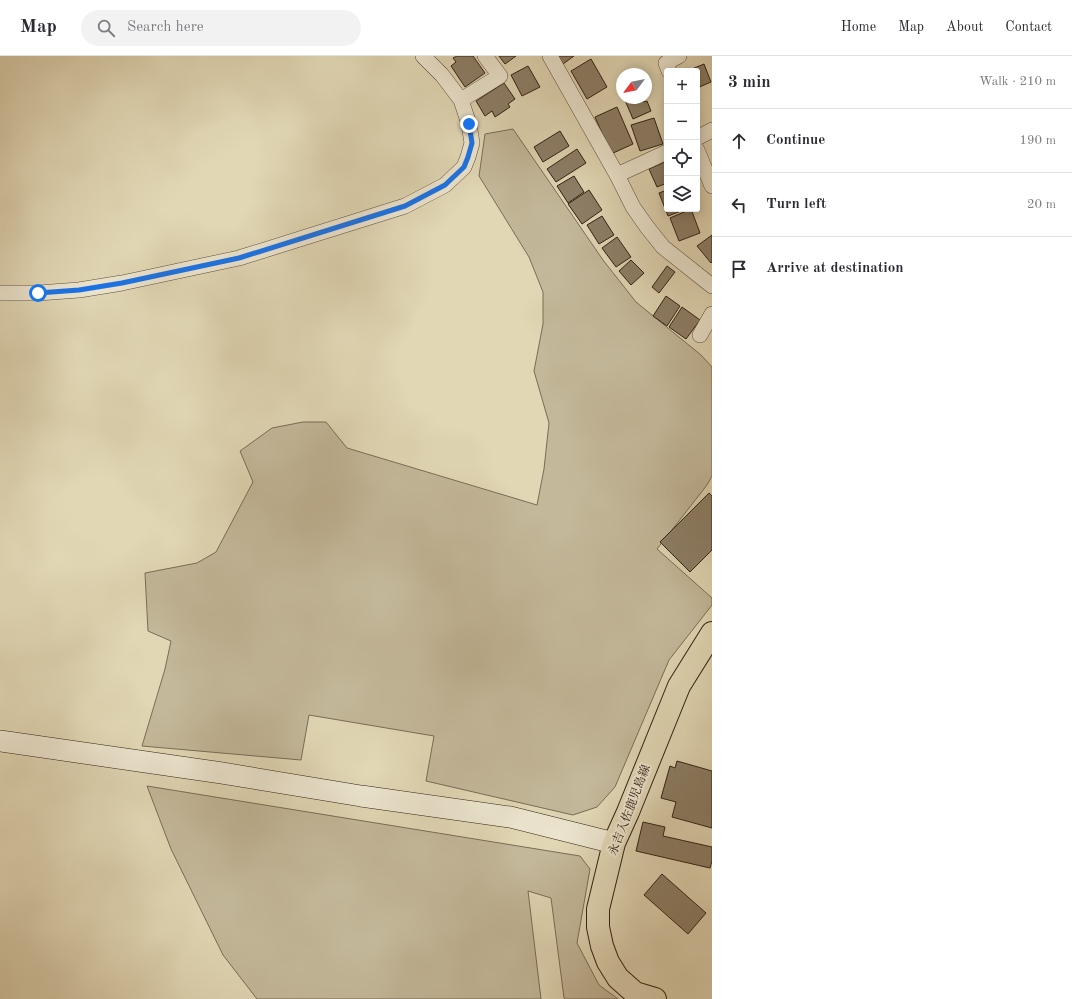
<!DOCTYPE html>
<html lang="en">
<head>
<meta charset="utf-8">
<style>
	body { margin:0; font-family:"Old Standard TT","Noto Serif JP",serif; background:#f2f2f3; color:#2b2b33 }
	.controls { position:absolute; right:12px; top:12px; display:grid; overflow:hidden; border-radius:4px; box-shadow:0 2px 10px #0003 }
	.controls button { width:36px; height:36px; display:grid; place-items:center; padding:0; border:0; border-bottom:1px solid #e1e1e2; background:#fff; color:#2b2b33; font:20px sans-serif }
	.compass { position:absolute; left:616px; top:12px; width:36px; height:36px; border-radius:50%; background:#fff; box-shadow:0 2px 10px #0003; rotate:238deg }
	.stop { position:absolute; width:12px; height:12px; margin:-9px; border:3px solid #1a73e8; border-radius:50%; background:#fff }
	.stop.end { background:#1a73e8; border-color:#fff; box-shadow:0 1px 4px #0008 }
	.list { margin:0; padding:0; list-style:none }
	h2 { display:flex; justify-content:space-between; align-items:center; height:52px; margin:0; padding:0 16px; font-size:17px }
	h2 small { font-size:13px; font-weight:400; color:#7c7c81 }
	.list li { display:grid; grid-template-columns:26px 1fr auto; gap:12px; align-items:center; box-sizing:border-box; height:64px; padding:0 16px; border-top:1px solid #e1e1e2 }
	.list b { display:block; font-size:15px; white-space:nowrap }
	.list em { font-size:13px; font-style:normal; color:#7c7c81 }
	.icon { flex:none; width:22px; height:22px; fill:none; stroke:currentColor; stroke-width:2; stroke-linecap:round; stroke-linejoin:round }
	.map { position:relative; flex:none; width:712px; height:943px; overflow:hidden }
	header { display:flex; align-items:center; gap:24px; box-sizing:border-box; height:56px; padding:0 20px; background:#fff; border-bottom:1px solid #e1e1e2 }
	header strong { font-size:19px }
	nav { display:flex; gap:22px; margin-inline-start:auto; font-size:14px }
	.search { width:280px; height:36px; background:#f2f2f3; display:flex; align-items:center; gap:10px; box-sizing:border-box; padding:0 14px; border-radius:22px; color:#7c7c81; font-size:15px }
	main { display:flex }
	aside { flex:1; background:#fff }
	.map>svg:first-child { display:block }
	.green { fill:#c3b89a; stroke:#7a6c57 }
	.building { fill:#8d7f68; stroke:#312014 }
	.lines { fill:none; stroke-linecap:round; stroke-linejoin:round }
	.street-casing { stroke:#5d4e3c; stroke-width:16 }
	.secondary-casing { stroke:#312014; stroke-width:22 }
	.primary-casing { stroke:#312014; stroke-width:24 }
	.street { stroke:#ece5cf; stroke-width:15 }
	.secondary { stroke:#ece5cf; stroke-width:21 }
	.primary { stroke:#e1d7b5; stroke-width:22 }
	.route { stroke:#1a73e8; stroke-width:5 }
	.labels { text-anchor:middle; stroke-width:4; stroke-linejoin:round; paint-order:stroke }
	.street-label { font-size:12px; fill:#312014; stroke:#ece5cf }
</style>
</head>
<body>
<header>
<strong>Map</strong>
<div class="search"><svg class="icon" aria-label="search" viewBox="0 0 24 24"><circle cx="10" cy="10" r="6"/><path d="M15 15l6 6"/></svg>Search here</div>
<nav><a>Home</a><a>Map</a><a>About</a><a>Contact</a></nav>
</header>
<main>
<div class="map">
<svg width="712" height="943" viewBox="0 0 712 943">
	<rect width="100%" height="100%" fill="#e1d7b5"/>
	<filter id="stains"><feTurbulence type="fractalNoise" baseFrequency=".005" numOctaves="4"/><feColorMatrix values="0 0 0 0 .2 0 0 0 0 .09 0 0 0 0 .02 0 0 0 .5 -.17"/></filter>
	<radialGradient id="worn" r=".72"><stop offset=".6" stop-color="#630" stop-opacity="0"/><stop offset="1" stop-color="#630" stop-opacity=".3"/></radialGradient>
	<path class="green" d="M513,73L603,204L636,246L701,299L712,311V420L707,429L657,493L712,542V549L669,604L615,731L597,751L573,759L426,725L434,680L309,659L301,704L142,690L165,613L171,585L148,575L145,517L197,507L216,496L253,426L240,395L272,372L303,366H326L347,392L537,449L544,413L549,367L534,315L543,268V236L529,201L479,120L485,78Z
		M147,730L580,800L590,813L577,887L599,929L618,943H565L564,942L551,842L528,835L541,943H257L223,899L171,793Z"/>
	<path class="building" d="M457,0H473L485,17L465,31L451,10L456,6L453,2Z
		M499,0H516L505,8Z
		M558,0H574L563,8Z
		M591,3L607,31L587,43L571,15Z
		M704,8L711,26L697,32V15H687Z
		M528,10L540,31L522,40L511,19Z
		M504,27L515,43L508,48L510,51L495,61L492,55L485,60L476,45Z
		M624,42H642L644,46L647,45L651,55L633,63Z
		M617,51L633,88L611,98L595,61Z
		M654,62L663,88L640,95L631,69Z
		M560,75L569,90L543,106L534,91Z
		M577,93L586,107L556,126L547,113Z
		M667,105V127L657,131L649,113Z
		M574,120L584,136L568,147L557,130Z
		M589,134L602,154L582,168L568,148Z
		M667,134V153H686L668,160L659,137Z
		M691,153L700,177L679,185L670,162Z
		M602,160L614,179L599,188L587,169Z
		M712,179V206L711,207L697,190Z
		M617,181L631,201L616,211L602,192Z
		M631,204L644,217L631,229L619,215Z
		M667,210L675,216L659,237L652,231Z
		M666,240L680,250L667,270L653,260Z
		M682,251L700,264L686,283L669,271Z
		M709,437L712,440V494L690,516L660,486Z
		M677,705L712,715V772L672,761L676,746L661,742L670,710L675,712Z
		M643,766L665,771L663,780L712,791V805L710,812L636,795Z
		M662,818L706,857L688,878L644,839Z"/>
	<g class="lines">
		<defs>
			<path id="street" d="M550,0L617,119L633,151L647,171L663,191L712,230
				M669,15L666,7L679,0
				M461,44L500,20L485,0
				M697,82L712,74
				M697,94L712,130
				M617,119L667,96
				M0,237H38L79,234L122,227L239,202L405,150L445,129L464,111L468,101L472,87L469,68L461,44L442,19L423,0
				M700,279L712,258"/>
			<path id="secondary" d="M0,685L222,717L361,740L510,761L614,787"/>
			<path id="primary" d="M655,943L635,937L618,922L608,906L602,890L598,871V853L614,787L628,756L679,630L712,577"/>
		</defs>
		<use href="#street" class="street-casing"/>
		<use href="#secondary" class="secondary-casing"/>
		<use href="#primary" class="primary-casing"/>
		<use href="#street" class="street"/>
		<use href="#secondary" class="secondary"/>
		<use href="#primary" class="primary"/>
	</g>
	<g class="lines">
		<path class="route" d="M38,237L79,234L122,227L239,202L405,150L445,129L464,111L468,101L472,87L469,68"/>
	</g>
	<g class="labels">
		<g class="street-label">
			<text transform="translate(629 754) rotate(-69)" y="4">永吉入佐鹿児島線</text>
		</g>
	</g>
	<rect width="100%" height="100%" filter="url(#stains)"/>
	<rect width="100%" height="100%" fill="url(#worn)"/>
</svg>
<div class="controls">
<button>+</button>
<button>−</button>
<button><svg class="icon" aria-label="locate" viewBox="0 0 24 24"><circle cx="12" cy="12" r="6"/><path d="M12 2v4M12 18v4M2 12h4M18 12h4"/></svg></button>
<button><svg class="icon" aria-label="layers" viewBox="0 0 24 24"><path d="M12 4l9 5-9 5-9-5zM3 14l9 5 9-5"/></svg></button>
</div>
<svg class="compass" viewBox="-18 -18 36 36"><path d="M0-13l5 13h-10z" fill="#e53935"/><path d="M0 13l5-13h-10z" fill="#7c7c81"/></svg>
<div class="stop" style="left:38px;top:237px"></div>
<div class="stop end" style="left:469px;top:68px"></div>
</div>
<aside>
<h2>3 min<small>Walk · 210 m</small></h2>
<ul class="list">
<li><svg class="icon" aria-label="ahead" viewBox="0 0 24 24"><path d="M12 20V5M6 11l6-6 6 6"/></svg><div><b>Continue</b></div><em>190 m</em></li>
<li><svg class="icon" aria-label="left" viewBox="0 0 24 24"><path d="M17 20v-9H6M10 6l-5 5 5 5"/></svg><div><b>Turn left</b></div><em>20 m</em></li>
<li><svg class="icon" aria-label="arrive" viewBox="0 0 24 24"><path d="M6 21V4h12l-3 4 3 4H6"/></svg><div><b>Arrive at destination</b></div></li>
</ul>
</aside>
</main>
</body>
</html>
